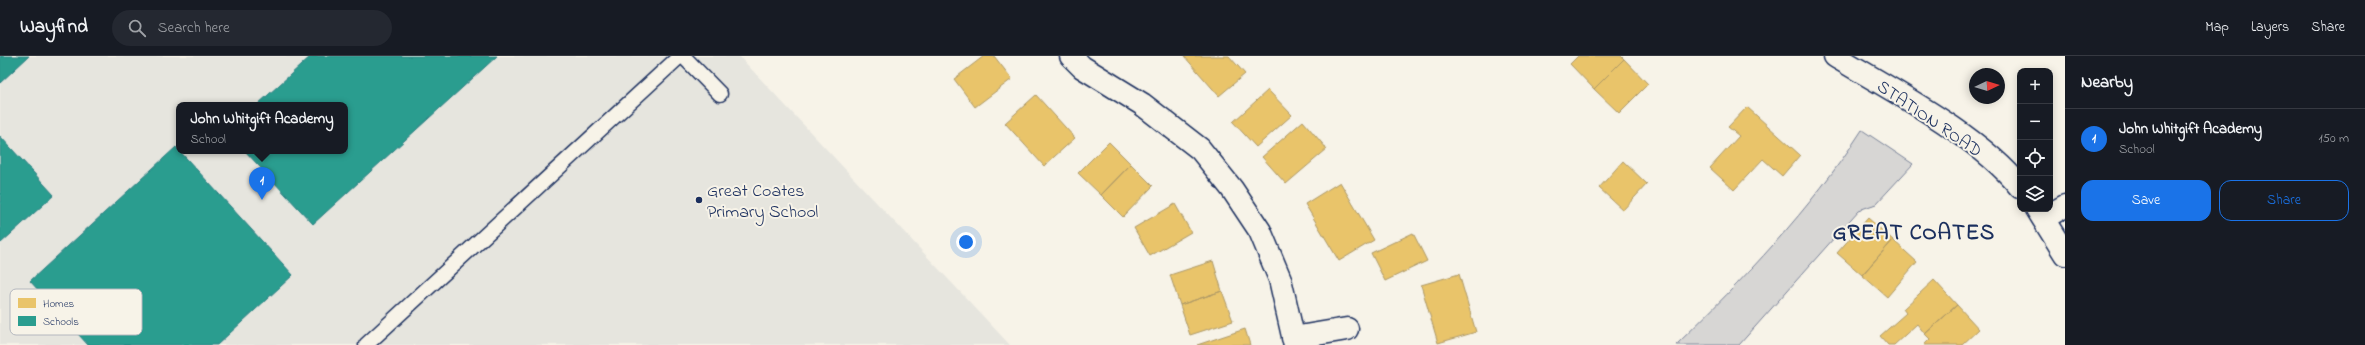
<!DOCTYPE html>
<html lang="en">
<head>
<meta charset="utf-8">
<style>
	body { margin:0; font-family:"Indie Flower",sans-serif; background:#242831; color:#f1f3f6 }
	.controls { position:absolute; right:12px; top:12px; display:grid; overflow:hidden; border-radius:8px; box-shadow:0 2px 10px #0003 }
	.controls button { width:36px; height:36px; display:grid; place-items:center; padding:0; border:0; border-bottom:1px solid #363941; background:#171b24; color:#f1f3f6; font:20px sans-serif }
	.compass { position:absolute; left:1969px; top:12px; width:36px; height:36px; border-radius:50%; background:#171b24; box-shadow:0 2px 10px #0003; rotate:86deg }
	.you { position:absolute; left:966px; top:186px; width:14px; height:14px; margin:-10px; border:3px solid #fff; border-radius:50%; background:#1a73e8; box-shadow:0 0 0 6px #1a73e833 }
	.badge { display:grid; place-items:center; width:26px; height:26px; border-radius:50%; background:#1a73e8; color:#fff; font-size:13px; font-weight:700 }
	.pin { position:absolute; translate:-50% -33px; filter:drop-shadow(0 1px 2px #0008) }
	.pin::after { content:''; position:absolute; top:21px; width:14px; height:12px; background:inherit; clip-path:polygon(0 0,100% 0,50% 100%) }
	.popup { position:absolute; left:176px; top:46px; width:172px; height:52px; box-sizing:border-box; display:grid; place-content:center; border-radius:8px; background:#171b24; filter:drop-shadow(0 1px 3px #0005); font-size:13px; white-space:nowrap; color:#9ea1a6 }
	.popup b { font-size:15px; color:#f1f3f6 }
	.popup::after { content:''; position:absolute; left:50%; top:100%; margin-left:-8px; border:8px solid transparent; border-top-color:#171b24 }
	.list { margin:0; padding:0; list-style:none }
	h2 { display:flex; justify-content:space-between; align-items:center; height:52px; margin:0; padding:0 16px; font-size:17px }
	h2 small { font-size:13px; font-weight:400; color:#9ea1a6 }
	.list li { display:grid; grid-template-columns:26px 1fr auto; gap:12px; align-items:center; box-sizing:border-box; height:60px; padding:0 16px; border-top:1px solid #363941 }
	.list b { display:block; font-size:15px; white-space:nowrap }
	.list p { margin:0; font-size:13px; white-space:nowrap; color:#9ea1a6 }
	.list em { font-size:13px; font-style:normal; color:#9ea1a6 }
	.actions { display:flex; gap:8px; padding:12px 16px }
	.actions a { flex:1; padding:9px 0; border:1px solid #1a73e8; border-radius:12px; text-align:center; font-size:14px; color:#1a73e8 }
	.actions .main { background:#1a73e8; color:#fff }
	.icon { flex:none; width:22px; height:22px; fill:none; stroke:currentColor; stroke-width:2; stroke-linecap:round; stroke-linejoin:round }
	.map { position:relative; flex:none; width:2065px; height:289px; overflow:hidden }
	header { display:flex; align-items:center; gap:24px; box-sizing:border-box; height:56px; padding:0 20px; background:#171b24; border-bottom:1px solid #363941 }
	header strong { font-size:19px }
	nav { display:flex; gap:22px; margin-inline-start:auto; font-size:14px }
	.search { width:280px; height:36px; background:#242831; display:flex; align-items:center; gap:10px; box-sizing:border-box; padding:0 14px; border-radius:22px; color:#9ea1a6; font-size:15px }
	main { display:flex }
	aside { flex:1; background:#171b24 }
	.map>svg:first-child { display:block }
	.built { fill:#e6e5de; fill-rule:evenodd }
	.green { fill:#d7d6d4; stroke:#798299 }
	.homes { fill:#e9c46a; stroke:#ab9766 }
	.schools { fill:#2a9d8f; stroke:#267c80 }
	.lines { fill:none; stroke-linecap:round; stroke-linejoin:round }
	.lane-casing { stroke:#1b2f5e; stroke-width:17 }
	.street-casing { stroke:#1b2f5e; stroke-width:25 }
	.secondary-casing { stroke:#1b2f5e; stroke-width:25 }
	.lane { stroke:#f7f3e8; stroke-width:14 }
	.street { stroke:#f7f3e8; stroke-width:22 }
	.secondary { stroke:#f7f3e8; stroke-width:22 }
	.poi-dot { fill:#1b2f5e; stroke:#f7f3e8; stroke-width:1.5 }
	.labels { text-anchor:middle; stroke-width:4; stroke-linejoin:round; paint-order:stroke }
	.street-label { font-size:18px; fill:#1b2f5e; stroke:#f7f3e8 }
	.poi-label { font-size:18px; fill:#1b2f5e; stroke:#f7f3e8; text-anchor:start }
	.district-label { font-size:22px; font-weight:bold; letter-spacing:1px; fill:#1b2f5e; stroke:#f7f3e8 }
	.key { fill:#f7f3e8; stroke:#b5b8bf; stroke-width:1 }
	.key-label { font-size:11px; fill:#1b2f5e }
</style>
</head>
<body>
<header>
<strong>Wayfind</strong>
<div class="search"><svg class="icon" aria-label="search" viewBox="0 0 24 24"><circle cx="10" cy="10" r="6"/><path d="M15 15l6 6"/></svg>Search here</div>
<nav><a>Map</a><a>Layers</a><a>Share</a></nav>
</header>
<main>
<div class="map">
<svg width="2065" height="289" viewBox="0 0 2065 289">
	<rect width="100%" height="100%" fill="#f7f3e8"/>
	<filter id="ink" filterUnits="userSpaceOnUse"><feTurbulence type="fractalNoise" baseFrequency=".025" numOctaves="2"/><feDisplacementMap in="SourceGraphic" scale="8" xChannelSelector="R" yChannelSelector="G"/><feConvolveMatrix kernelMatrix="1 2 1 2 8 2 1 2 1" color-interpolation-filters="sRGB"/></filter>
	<g filter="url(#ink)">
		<path class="built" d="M0,0H739L1010,289H0ZM179,49H345V95H179Z"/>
		<path class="green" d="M1862,74L1913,108L1876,148L1859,154L1739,289H1676C1744,223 1811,153 1862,74Z"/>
		<path class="homes" d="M984,0H994L1012,23L975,51L954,23Z
			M1184,0H1229L1245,18L1219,40Z
			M1578,0H1621L1624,3L1594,33L1570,8Z
			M1624,3L1648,28L1619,57L1594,33Z
			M1268,34L1292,59L1256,91L1233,66Z
			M1036,39L1075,82L1044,110L1005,67Z
			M1747,51L1800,99L1782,120L1763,103L1734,134L1710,112L1739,80L1728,71Z
			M1303,65L1327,93L1286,128L1262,101Z
			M1109,86L1131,108L1101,139L1078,117Z
			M1623,105L1647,128L1623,154L1599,132Z
			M1131,108L1153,130L1123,161L1101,139Z
			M1340,126L1374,184L1339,205L1305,148Z
			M1175,148L1191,176L1150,200L1134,172Z
			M1868,162L1893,184L1862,219L1837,197Z
			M1413,177L1427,205L1385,225L1371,197Z
			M1893,184L1917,206L1887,241L1862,219Z
			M1213,205L1222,235L1180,249L1170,219Z
			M1459,218L1476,276L1438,287L1421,229Z
			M1934,224L1957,249L1925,278L1917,268L1894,289H1888L1880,280L1906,257L1903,253Z
			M1222,235L1233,265L1190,279L1180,249Z
			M1957,249L1979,273L1962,289H1924L1930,283L1925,278Z
			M1245,273L1250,289H1197Z"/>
		<path class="schools" d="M0,0H29L0,27Z
			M311,0H497L313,168L245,95H345V49H257Z
			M0,80L54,139L1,187L0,185Z
			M176,91L293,219L217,289H88L30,225Z"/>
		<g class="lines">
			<defs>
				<path id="lane" d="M683,0L720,38
					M366,289L680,0"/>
				<path id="street" d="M1071,0L1082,11L1142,48L1200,93L1232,133L1260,175L1280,223L1295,289
					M2044,162L2065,150
					M1293,282L1347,273"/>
				<path id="secondary" d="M1835,0C1891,34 1980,80 2020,131
					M2037,153L2065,198"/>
			</defs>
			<use href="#lane" class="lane-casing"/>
			<use href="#street" class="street-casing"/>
			<use href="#secondary" class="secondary-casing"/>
			<use href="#lane" class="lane"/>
			<use href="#street" class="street"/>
			<use href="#secondary" class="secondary"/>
		</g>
	</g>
	<circle class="poi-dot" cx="699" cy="144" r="4"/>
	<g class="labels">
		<g class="street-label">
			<text transform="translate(1930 62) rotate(34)" y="6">STATION ROAD</text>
		</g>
		<g class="poi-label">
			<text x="707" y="140">Great Coates<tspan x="707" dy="21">Primary School</tspan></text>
		</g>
		<g class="district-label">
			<text x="1914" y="183">GREAT COATES</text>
		</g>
	</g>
	<rect x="10" y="233" width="132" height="46" rx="6" class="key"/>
	<rect x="18" y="242" width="18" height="10" fill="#e9c46a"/>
	<rect x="18" y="260" width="18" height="10" fill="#2a9d8f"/>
	<g class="key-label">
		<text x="43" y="251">Homes</text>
		<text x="43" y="269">Schools</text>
	</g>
</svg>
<div class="controls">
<button>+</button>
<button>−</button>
<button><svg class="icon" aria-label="locate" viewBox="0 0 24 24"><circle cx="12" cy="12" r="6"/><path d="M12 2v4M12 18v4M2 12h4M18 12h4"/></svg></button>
<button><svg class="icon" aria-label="layers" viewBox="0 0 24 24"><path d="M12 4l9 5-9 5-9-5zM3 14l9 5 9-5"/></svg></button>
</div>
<svg class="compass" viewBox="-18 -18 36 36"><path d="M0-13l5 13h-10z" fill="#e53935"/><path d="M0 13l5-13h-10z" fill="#9ea1a6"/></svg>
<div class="you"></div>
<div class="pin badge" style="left:262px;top:144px">1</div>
<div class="popup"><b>John Whitgift Academy</b>School</div>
</div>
<aside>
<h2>Nearby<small></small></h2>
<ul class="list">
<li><span class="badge">1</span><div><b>John Whitgift Academy</b><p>School</p></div><em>150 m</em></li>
</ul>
<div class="actions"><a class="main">Save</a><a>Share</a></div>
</aside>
</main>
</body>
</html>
